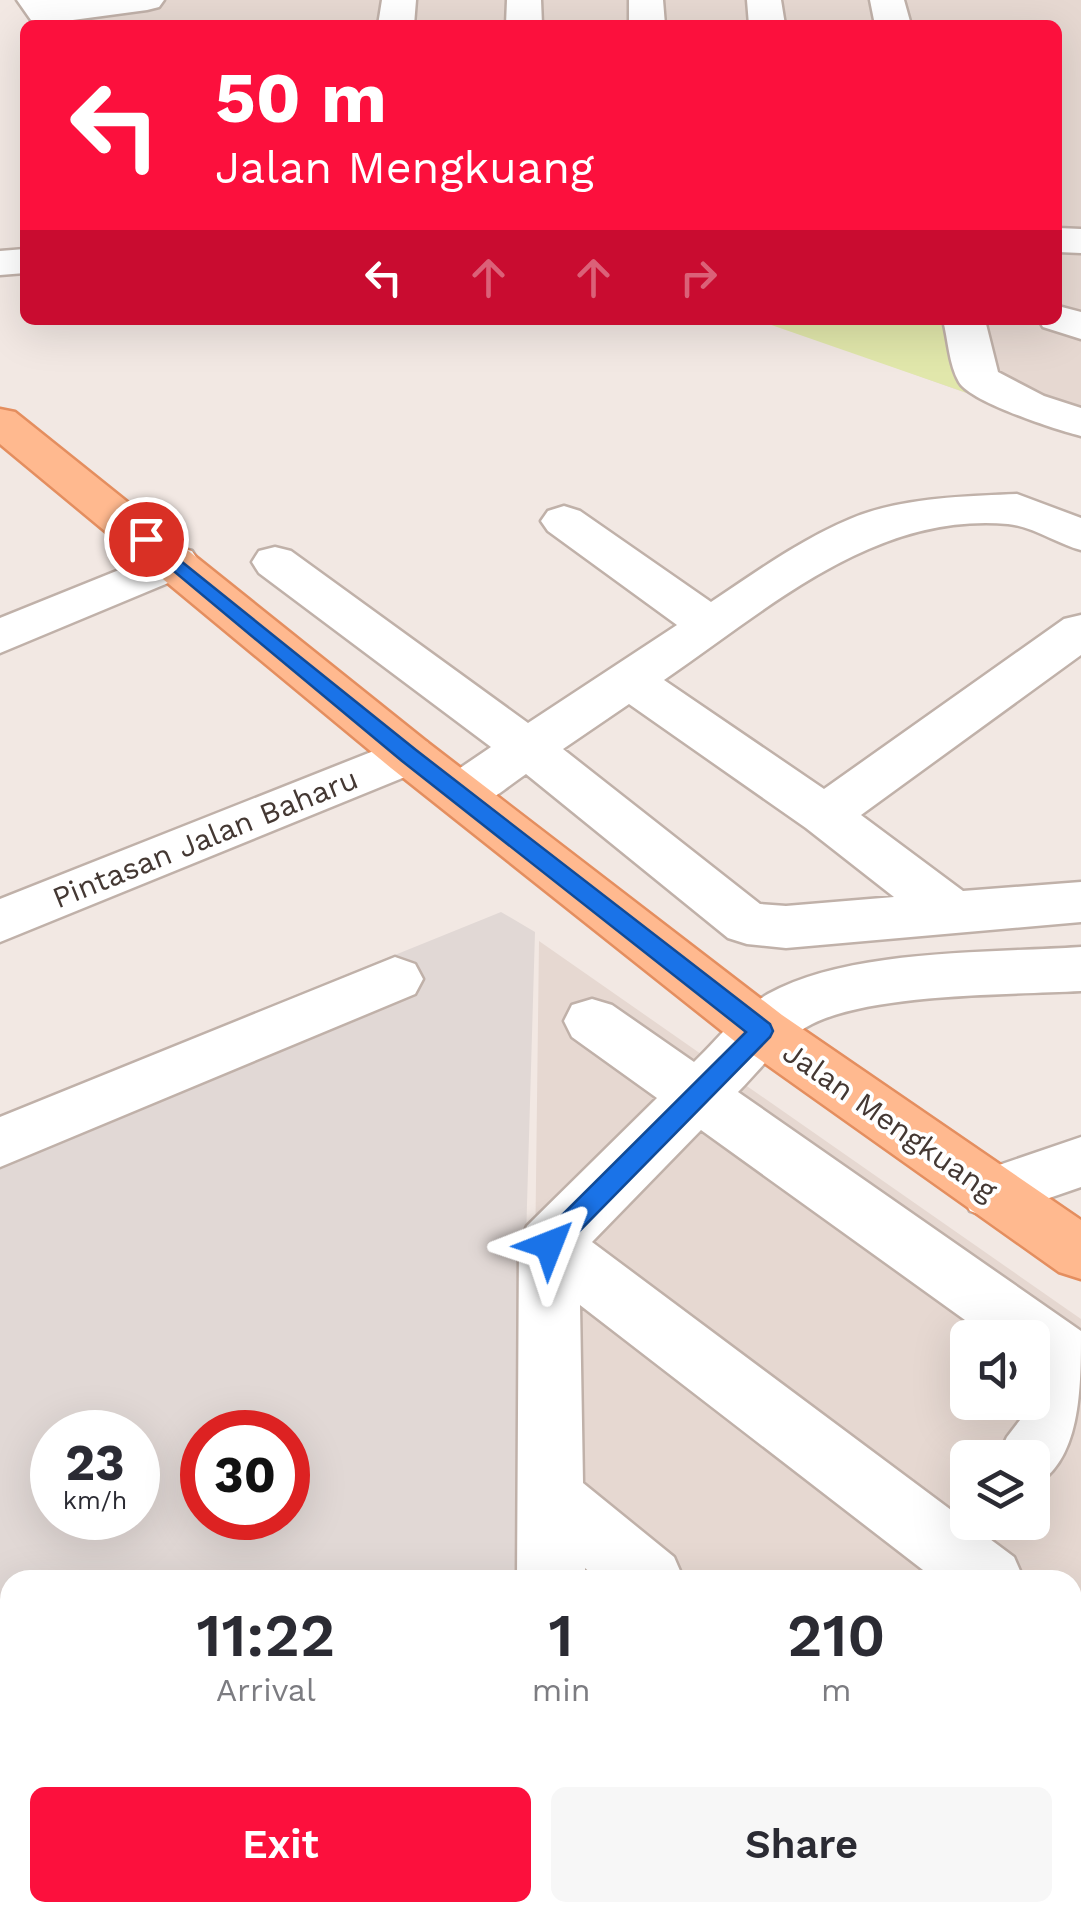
<!DOCTYPE html>
<style>
:root{--surface:#fff;--page:#f7f7f7;--text:#2b2b33;--muted:#7c7c81;--accent:#fc103d}
body{margin:0;font-family:"Work Sans",sans-serif;background:var(--page);color:var(--text);height:100vh;display:flex;flex-direction:column;font-size:38px;white-space:nowrap}
*{box-sizing:border-box;margin:0}
p{font-size:32px;color:var(--muted)}
.icon{flex:none;width:55px;height:55px;fill:none;stroke:currentColor;stroke-width:2;stroke-linecap:round;stroke-linejoin:round}
.map{position:relative;flex:1;overflow:hidden}
.side{position:absolute;left:0px;top:1570px;width:1082px;height:352px;display:flex;flex-direction:column;background:var(--surface);border-radius:30px 30px 0 0;box-shadow:0 10px 40px #0002}
.side>*{flex:none}
.banner{position:absolute;left:20px;top:20px;width:1042px;height:305px;border-radius:15px;box-shadow:0 10px 40px #0002;background:#fc103d;color:#fff;overflow:hidden}
.controls{position:absolute;left:950px;top:1320px;display:grid;gap:20px}
.controls a{display:grid;place-items:center;width:100px;height:100px;border-radius:15px;background:var(--surface);box-shadow:0 10px 40px #0002;font-size:50px}
.speed{position:absolute;left:30px;top:1410px;display:flex;gap:20px;font-size:50px;font-weight:700;text-align:center}
.speed>*{display:grid;place-content:center;width:130px;height:130px;border-radius:50%;background:var(--surface);box-shadow:0 10px 40px #0002;line-height:1}
.speed small{font-size:25px;font-weight:400}
.speed .limit{border:15px solid #d22;background:#fff;color:#111}
.pin{position:absolute;display:grid;place-items:center;width:85px;height:85px;color:#fff;margin:-42px;border:5px solid #fff;border-radius:50%;box-shadow:0 2px 10px #0007}
.me{position:absolute;width:110px;margin:-55px;rotate:45deg;stroke-linejoin:round;filter:drop-shadow(0 0 8px #0008)}
.turn{display:flex;align-items:center;gap:35px;height:210px;padding:0 30px;font-size:45px}
.turn .icon{width:130px;height:130px;stroke-width:2.5}
.turn b{display:block;font-size:70px;line-height:85px}
.lanes{display:flex;align-items:center;height:95px;padding:0 30px;background:#0003;justify-content:center;gap:50px;direction:ltr}
.lanes .off{opacity:.35}
.eta{display:flex;justify-content:space-evenly;align-items:center;height:170px;text-align:center}
.eta b{font-size:60px;font-weight:600;line-height:70px}
.button{display:flex;gap:20px;margin-top:auto;padding:20px 30px}
.button a{flex:1;height:115px;border-radius:15px;background:var(--accent);color:#fff;font-size:40px;font-weight:600;line-height:115px;text-align:center}
.button a+a{background:var(--page);color:var(--text)}
.map>svg:first-child{display:block}
.residential{fill:#e6d8d1;fill-rule:evenodd}
.industrial{fill:#e1d8d5;fill-rule:evenodd}
.green{fill:#e1e7ab}
.lines{fill:none;stroke-linecap:round;stroke-linejoin:round}
.minor-casing{stroke:#c0b1a9;stroke-width:5}
.major-casing{stroke:#e48e5f;stroke-width:5}
.minor{fill:#fff;fill-rule:evenodd}
.major{fill:#ffb98f;fill-rule:evenodd}
.route{fill:#1a73e8;stroke:#114b97;stroke-width:2.5}
.labels{text-anchor:middle;dominant-baseline:central;stroke-width:8;stroke-linejoin:round;paint-order:stroke}
.street-label{font-size:30px;fill:#443833;stroke:#fff}
</style>
<div class="map">
<svg width="1081" height="1921" viewBox="0 0 1081 1921">
<rect width="100%" height="100%" fill="#f2e8e3"/>
<path class="residential" d="M28,0H1081V434L762,320H1058V25H46Z
M539,941L1081,1319V1921H527L528,1912H1072V1580H531ZM968,1338H1032V1402H968ZM968,1458H1032V1522H968Z"/>
<path class="industrial" d="M501,912L535,932L516,1580H10V1912H506V1921H0V1115ZM52,1432H138V1518H52ZM202,1432H288V1518H202Z"/>
<path class="green" d="M757,320H947L967,393Z"/>
<g class="lines">
<g class="minor-casing">
<path id="minor" d="M17,0H164L159,7L147,10L43,24L31,20Z
M382,0H416L414,25H378Z
M507,0H541L542,25H506Z
M629,0H663L665,25H629Z
M747,0H781L785,25H749Z
M870,0H904L911,25H875Z
M1058,228L1081,229V253L1058,252Z
M25,249V273L0,275V251Z
M1058,306L1081,312V339L1043,327L1039,320H1058Z
M943,320H985L998,372L1044,396L1081,408V436C1057,430 970,402 959,382C949,365 948,339 943,320Z
M1017,494L1081,518V550C1058,544 1032,526 1008,524C874,512 768,609 664,680L824,789L1064,619L1081,615V655L861,815L963,891L1081,882V922L786,948L747,944L728,938L526,774C498,793 475,818 441,807L433,794L441,781L491,747L259,573L252,562L259,551L275,547L291,551L528,723L677,625L548,531L541,521L548,511L564,506L580,511L711,602C756,572 800,540 850,519C898,498 965,496 1017,494ZM629,704L806,828L894,897L786,906L760,904L563,749Z
M176,547L192,551L199,562L192,573L0,653V618Z
M409,737L427,742L434,755L427,768L0,942V899Z
M1081,947V991C1009,995 874,993 812,1024C783,1038 760,1070 738,1092L1081,1331C1081,1389 1081,1462 1032,1487V1458H997L1007,1437L1050,1381L1032,1368V1338H990L701,1130L592,1242L1014,1557L1024,1580H936L580,1305L583,1483L674,1557L684,1580H599L585,1568V1580H517L519,1245L527,1226L657,1098L572,1037L564,1021L572,1005L592,999L612,1005L694,1062C717,1040 740,1010 768,994C849,949 990,953 1081,947Z
M395,957L415,964L423,979L415,994L0,1167V1117Z
M1081,1137V1187L991,1218L970,1211L961,1193L970,1175Z
M1072,1609L1081,1613V1683L1072,1680Z
M1072,1882L1081,1885V1921H1021L1018,1912H1072Z
M517,1912H591L592,1921H516Z
M631,1912H711L715,1921H634Z"/>
</g>
<g class="major-casing">
<path id="major" d="M0,409L15,412L427,742L782,1015L1081,1220V1279L1059,1272L742,1047L391,768L0,444Z"/>
</g>
<use href="#minor" class="minor"/>
<use href="#major" class="major"/>
</g>
<path class="route" d="M146,533L416,750L770,1024L773,1031L770,1037L558,1253L549,1256L540,1253L537,1245L540,1237L746,1032L402,761L140,543L137,539Z"/>
<g class="labels">
<g class="street-label">
<text transform="translate(205 838) rotate(-22)">Pintasan Jalan Baharu</text>
<text transform="translate(890 1121) rotate(35)">Jalan Mengkuang</text>
</g>
</g>
</svg>
<div class="controls">
<a><svg class="icon" aria-label="sound" viewBox="0 0 24 24"><path d="M4 9h4l5-4v14l-5-4H4zM17 9q2 3 0 6"/></svg></a>
<a><svg class="icon" aria-label="layers" viewBox="0 0 24 24"><path d="M12 4l9 5-9 5-9-5zM3 14l9 5 9-5"/></svg></a>
</div>
<div class="speed"><div>23<small>km/h</small></div><div class="limit">30</div></div>
<div class="pin" style="left:146px;top:539px;background:#d93025"><svg class="icon" aria-label="arrive" viewBox="0 0 24 24"><path d="M6 21V4h12l-3 4 3 4H6"/></svg></div>
<svg class="me" style="left:549px;top:1245px" viewBox="-20 -20 40 40"><path d="M0-17L14 15 0 8-14 15z" fill="#1a73e8" stroke="#fff" stroke-width="4"/></svg>
<div class="banner">
<div class="turn"><svg class="icon" aria-label="left" viewBox="0 0 24 24"><path d="M17 20v-9H6M10 6l-5 5 5 5"/></svg><div><b>50 m</b>Jalan Mengkuang</div></div>
<div class="lanes"><svg class="icon" aria-label="left" viewBox="0 0 24 24"><path d="M17 20v-9H6M10 6l-5 5 5 5"/></svg><svg class="icon off" aria-label="ahead" viewBox="0 0 24 24"><path d="M12 20V5M6 11l6-6 6 6"/></svg><svg class="icon off" aria-label="ahead" viewBox="0 0 24 24"><path d="M12 20V5M6 11l6-6 6 6"/></svg><svg class="icon off" aria-label="right" viewBox="0 0 24 24"><path d="M7 20v-9h11M14 6l5 5-5 5"/></svg></div>
</div>
<section class="side">
<div class="eta">
<div><b>11:22</b><p>Arrival</p></div>
<div><b>1</b><p>min</p></div>
<div><b>210</b><p>m</p></div>
</div>
<div class="button"><a>Exit</a><a>Share</a></div>
</section>
</div>
